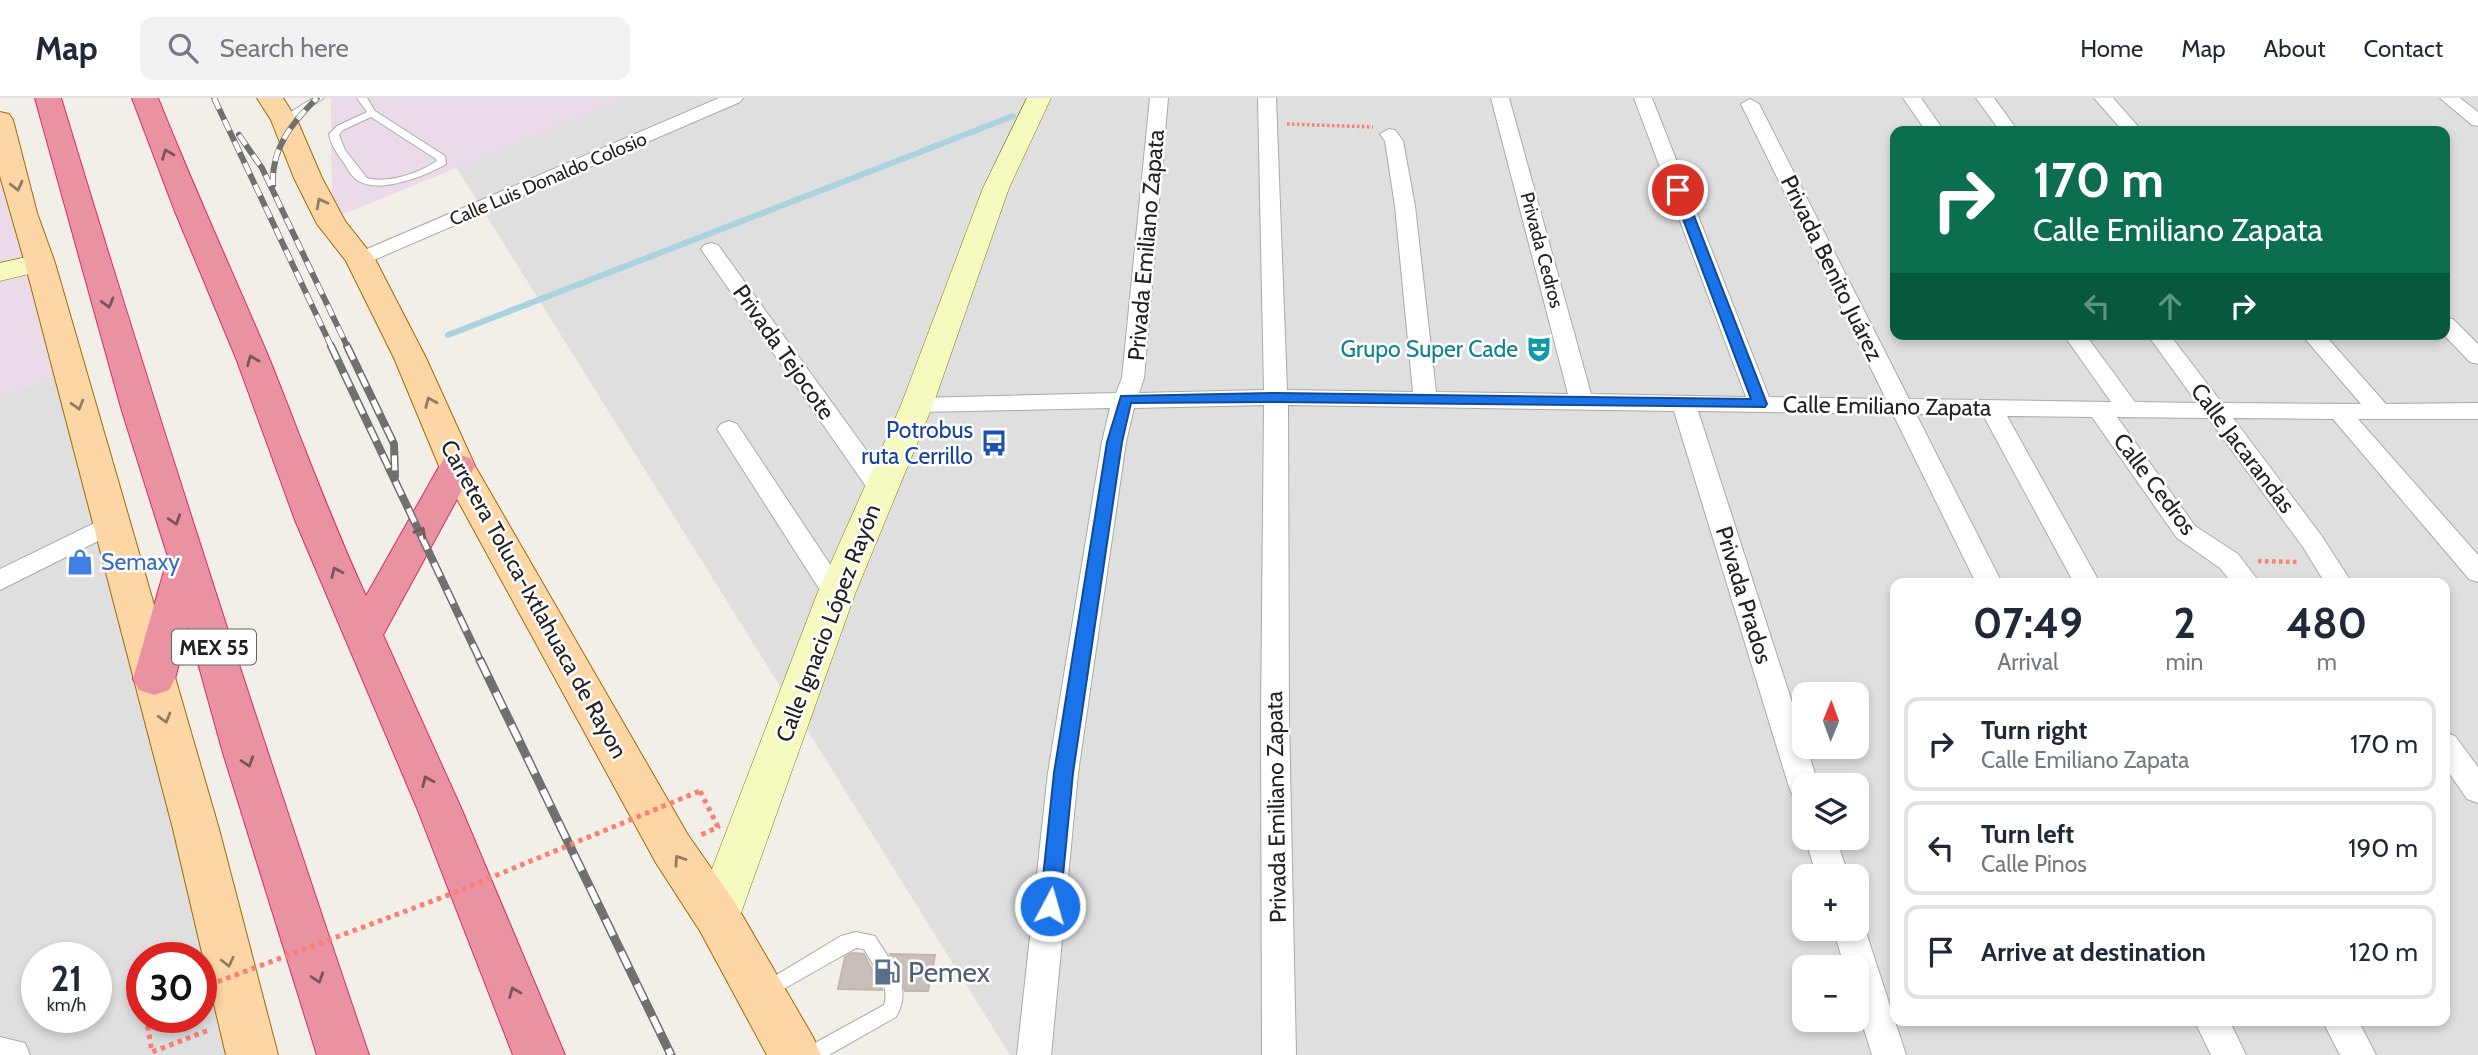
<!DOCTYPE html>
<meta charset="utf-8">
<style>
:root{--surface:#fff;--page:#f2f2f3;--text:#1f2937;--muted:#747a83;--line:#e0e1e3}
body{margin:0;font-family:Cabin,sans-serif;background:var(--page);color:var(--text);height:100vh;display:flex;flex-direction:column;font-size:26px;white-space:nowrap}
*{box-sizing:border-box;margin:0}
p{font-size:23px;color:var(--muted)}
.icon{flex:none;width:38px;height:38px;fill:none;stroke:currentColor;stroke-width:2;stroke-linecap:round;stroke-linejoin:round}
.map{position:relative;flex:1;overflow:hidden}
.drawer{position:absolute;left:1890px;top:480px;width:560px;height:448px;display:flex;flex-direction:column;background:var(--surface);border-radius:14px;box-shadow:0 4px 10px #0003}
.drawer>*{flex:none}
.guide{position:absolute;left:1890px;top:28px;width:560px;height:214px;border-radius:14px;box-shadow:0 4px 10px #0003;background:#0b6e4f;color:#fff;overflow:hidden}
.needle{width:46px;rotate:1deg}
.buttons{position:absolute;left:1792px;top:584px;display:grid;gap:14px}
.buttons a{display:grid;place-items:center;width:77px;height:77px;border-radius:14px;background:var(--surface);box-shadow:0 4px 10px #0003;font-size:35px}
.speed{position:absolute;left:21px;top:844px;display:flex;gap:14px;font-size:35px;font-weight:700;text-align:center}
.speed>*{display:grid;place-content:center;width:91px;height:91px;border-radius:50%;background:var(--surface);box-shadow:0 4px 10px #0003;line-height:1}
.speed small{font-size:18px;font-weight:400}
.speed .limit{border:10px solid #d22;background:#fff;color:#111}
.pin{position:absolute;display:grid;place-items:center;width:60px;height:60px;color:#fff;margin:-30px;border:4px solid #fff;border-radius:50%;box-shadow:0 2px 7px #0007}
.me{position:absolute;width:77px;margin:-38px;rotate:6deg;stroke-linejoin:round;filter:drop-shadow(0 0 5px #0008)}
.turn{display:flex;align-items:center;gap:24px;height:147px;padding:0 28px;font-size:32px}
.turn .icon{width:91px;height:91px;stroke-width:2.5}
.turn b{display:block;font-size:49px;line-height:60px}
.lanes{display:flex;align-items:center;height:66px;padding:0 28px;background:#0003;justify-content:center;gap:35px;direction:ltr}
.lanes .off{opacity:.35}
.eta{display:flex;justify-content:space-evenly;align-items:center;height:119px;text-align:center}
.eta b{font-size:42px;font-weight:800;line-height:49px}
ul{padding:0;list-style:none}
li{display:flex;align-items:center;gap:21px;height:94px;margin:0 14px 10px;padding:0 14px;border:4px solid var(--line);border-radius:14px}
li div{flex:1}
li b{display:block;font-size:26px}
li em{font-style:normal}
header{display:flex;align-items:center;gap:42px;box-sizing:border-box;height:98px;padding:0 35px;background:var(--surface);border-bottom:2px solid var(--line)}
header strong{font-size:33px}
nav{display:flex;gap:38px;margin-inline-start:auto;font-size:24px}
.search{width:490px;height:63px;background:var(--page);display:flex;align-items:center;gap:18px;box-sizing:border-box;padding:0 24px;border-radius:14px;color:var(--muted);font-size:26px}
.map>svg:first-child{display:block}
.residential{fill:#e0dfdf;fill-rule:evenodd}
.industrial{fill:#ebdbe8}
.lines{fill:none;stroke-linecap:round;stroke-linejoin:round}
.stream{stroke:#aad3df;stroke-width:6}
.building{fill:#c7bfb8;stroke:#c4b6ab;stroke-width:2}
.lane-casing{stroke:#a9a9a9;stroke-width:2}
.street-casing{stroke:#a9a9a9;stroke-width:2}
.secondary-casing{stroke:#707d05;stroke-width:1}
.primary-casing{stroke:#a06b00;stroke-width:2}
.highway-casing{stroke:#dc2a67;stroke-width:2}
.path-far2{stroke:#fa8072;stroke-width:3.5;stroke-dasharray:2.5 2.5;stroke-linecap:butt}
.path-far1{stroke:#fa8072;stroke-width:4.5;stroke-dasharray:3.5 3.5;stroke-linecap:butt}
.path{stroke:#fa8072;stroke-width:5;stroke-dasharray:4.5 4.5;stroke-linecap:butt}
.lane{fill:#fff;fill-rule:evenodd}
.street{fill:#fff;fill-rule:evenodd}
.secondary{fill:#f7fabf;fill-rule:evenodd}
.primary{fill:#fcd6a4;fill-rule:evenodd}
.highway{fill:#e892a2;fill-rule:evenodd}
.rail-far2-casing{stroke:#707070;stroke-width:6}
.rail-far1-casing{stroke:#707070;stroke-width:8}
.rail-casing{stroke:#707070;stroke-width:9}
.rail-far2{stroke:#fff;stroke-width:4.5;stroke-dasharray:12;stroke-linecap:butt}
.rail-far1{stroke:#fff;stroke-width:5;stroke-dasharray:15;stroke-linecap:butt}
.rail{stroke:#fff;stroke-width:6;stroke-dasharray:18;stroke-linecap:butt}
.path-bridge{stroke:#fa8072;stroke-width:5;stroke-dasharray:4.5 4.5;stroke-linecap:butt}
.oneway{stroke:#7b545c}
.oneway2{stroke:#8f7c63}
.route{fill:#1a73e8;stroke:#114b97;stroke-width:2}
.labels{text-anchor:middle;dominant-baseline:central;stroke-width:5;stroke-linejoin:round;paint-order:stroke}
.far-street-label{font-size:19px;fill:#222;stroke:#fff}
.shield{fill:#fff;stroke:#646464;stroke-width:2}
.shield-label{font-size:21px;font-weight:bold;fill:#222}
.street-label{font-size:23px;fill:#222;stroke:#fff}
.culture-label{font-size:23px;fill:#0d838f;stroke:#fff;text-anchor:end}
.transit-label{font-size:23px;fill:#164399;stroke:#fff;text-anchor:end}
.shop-label{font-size:23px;fill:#366cbe;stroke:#fff;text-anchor:start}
.near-service-label{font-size:28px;fill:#4e5e75;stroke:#fff;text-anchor:start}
</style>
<header>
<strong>Map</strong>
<div class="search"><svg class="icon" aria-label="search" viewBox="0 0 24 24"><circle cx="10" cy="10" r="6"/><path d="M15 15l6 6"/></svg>Search here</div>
<nav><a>Home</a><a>Map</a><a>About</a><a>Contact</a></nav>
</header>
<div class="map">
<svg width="2478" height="957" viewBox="0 0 2478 957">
<rect width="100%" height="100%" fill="#f2efe9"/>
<path class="residential" d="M413,0H2478V957H1010ZM1895,33H2445V236H1895ZM1895,485H2445V922H1895ZM1804,597H1857V649H1804ZM1804,688H1857V740H1804ZM1804,779H1857V831H1804ZM1804,870H1857V922H1804Z
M55,277L266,957H0V299ZM37,859H96V919H37ZM142,859H201V919H142Z"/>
<path class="industrial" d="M331,0H626L332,121Z
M0,60L55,277L0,299Z"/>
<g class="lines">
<path class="stream" d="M448,237L1013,18"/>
</g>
<path class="building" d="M852,855L864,856L882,892L838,891L845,859Z
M890,856L935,857L928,893H905L901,876Z"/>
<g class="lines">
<g class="lane-casing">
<path id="lane" d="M313,0H324L287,24H281V20Z
M357,0H367L375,13L445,58L446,66C426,78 378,97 357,82C351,78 348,71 344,65C337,55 331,48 329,36L337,28L367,14ZM371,19L436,61L437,63C418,75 389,86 367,80L345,52L339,37L343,32Z
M856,834L875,838C891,865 914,888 896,919L829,957H802L804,951L884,907C891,887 873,868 864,851L856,850L766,901L760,899L757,893L760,887L841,838Z"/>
</g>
<g class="street-casing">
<path id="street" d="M719,0H743L740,4L367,165H353L350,161L353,157Z
M1150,0H1168L1144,280L1139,295L1264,292L1258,0H1276L1287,292L1413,294L1395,108L1385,43L1380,36L1389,31L1395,32L1403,43L1415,108L1436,294L1568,296L1491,0H1509L1591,296L1746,299L1634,0H1652L1769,299L1886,301L1741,6L1750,1L1759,6L1909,301L2111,304L2063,236H2085L2135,304L2197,305L2147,236H2169L2222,305L2361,306L2301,236H2324L2386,306L2478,305V321H2358L2478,457V484L2469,481L2333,321L2233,320L2321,437L2352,485H2325L2303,449L2208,320L2117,319L2195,428L2238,456L2260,485H2232L2220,470L2177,440L2092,319L2007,318L2100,485H2074L1983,317L1916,316L2002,485H1976L1893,316L1698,313L1819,688H1804V702L1793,698L1789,689L1674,313L1288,307L1289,620L1296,957H1262L1261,620L1264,307L1134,310L1126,344L1078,675L1051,957H1017L1048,675L1102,344L1110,310L917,314L909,312L905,307L909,302L917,300L1116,295L1122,280Z
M1903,0H1921L1944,33H1926Z
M1976,0H1994L2018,33H2000Z
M2094,0H2113L2142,33H2123Z
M2440,0H2460L2478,14V28L2472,27Z
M711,145L718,147L890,385L893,391L890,397L881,399L872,397L701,151L704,147Z
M2445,220L2453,221L2478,246V266L2470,264L2443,236Z
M729,323L737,326L845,489L849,496L845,503L836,506L827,503L717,331L721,326Z
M111,417L120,420L124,426L120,432L0,492V471Z
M2445,634L2455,638L2478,669V705L2467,701L2445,669Z
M1805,740H1836L1849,779H1817Z
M1857,819L1861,820L1865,831L1906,957H1872L1857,909V870H1845L1833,831H1857Z
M2194,922H2229L2246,957H2211Z
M2322,922H2358L2376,957H2340Z
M0,939L25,945L30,957H0Z"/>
</g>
<g class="secondary-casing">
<path id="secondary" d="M1027,0H1051L1009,90L933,307L855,496L740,818L733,832L717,838L701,832L694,818L817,496L901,307L983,90Z
M40,156L50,159L54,165L50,171L0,183V165Z"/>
</g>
<g class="primary-casing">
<path id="primary" d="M257,0H283L297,22L322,80L345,123L375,161L426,260L475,368L688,737L734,803L813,939L821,957H767L700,833L656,765L439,368L394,260L346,163L317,126L294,80L271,22Z
M0,14L9,16L13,22L37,115L55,165L219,731L278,957H226L173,731L25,165L0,78Z"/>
</g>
<g class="highway-casing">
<path id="highway" d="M35,0H61C158,321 261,639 369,957H317L223,655L188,529L175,581L169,592L154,597L139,592L133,581L168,459L122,313Z
M132,0H158C193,88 232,173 269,260C301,340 330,420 366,498L444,360L457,356L470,360L475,368L383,537L461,710L565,957H513L417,710L295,422L236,260L174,111Z"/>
</g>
<path class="path-far2" d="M1287,26L1373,29"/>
<path class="path-far1" d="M2258,463L2298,464"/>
<path class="path" d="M700,693L718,729L701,737
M146,919L152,954L209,932"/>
<use href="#lane" class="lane"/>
<use href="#street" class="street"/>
<use href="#secondary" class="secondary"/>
<use href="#primary" class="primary"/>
<use href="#highway" class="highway"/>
<g class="rail-far2-casing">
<path id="rail-far2" d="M214,0L332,250
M239,37L262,70L348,250
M273,87C271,50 292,25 317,0"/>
</g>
<g class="rail-far1-casing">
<path id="rail-far1" d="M331,248L481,564
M347,248L394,346L395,378"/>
</g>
<g class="rail-casing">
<path id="rail" d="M480,562L671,957"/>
</g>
<use href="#rail-far2" class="rail-far2"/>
<use href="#rail-far1" class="rail-far1"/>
<use href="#rail" class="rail"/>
<path class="path-bridge" d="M201,890L451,796L700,693"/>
</g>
<defs><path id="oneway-chevron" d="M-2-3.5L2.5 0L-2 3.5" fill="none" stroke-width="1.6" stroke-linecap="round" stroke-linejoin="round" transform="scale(1.75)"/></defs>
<g class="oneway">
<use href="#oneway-chevron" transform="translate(167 56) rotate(-111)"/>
<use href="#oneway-chevron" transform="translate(108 205) rotate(74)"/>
<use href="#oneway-chevron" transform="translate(252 262) rotate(-112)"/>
<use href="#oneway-chevron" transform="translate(175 422) rotate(72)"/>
<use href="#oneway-chevron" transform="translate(421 434) rotate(-61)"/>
<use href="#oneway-chevron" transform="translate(336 474) rotate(-114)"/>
<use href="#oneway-chevron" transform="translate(248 664) rotate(72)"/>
<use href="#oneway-chevron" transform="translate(427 683) rotate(-113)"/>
<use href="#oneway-chevron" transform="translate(318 880) rotate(72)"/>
<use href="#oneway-chevron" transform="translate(514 894) rotate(-112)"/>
</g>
<g class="oneway2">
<use href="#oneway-chevron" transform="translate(17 88) rotate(76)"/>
<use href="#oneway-chevron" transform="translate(321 105) rotate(-118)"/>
<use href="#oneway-chevron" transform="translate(430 304) rotate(-114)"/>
<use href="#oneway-chevron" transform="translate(78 307) rotate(74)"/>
<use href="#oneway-chevron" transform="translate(165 620) rotate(74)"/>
<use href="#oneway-chevron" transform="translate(679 762) rotate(-124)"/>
<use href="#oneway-chevron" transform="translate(228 864) rotate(77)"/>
</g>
<path class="route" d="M1678,88L1684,92L1767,306L1765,309L1276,304L1131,305L1122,344L1073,675L1060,808L1057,815L1050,817L1043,815L1040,808L1054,675L1107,344L1121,298L1276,295L1751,301L1672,92Z"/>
<defs>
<g id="theatre-bare" transform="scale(2.1)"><path d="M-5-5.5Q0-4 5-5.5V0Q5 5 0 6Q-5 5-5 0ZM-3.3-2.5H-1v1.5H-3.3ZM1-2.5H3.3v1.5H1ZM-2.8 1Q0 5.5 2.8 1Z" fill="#0f9aa8" stroke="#fff" stroke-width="2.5" paint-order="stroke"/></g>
<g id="bus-bare" transform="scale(2.1)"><path d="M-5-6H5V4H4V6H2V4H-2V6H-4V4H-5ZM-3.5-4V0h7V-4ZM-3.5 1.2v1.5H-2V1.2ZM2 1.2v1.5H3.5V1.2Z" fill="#1a4fb4" stroke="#fff" stroke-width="2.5" paint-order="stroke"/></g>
<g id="shop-bare" transform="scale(2.1)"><path d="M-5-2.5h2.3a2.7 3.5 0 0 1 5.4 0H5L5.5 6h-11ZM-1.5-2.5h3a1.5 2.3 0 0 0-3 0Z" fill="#3f7fe0" stroke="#fff" stroke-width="2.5" paint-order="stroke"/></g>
<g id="fuel-bare" transform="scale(2.1)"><path d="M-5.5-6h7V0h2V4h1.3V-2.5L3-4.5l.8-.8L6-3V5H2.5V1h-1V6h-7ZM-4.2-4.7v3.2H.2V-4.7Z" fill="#5c6f8a" stroke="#fff" stroke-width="2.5" paint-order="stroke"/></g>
</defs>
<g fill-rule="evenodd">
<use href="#theatre-bare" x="1539" y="251"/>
<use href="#bus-bare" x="994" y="345"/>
<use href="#shop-bare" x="80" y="464"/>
<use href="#fuel-bare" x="887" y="874"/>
</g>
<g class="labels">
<g class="far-street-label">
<text transform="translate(548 81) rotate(-23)">Calle Luis Donaldo Colosio</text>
<text transform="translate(1542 152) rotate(75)">Privada Cedros</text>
</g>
<rect class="shield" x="172" y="531.5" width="84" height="35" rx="5"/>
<g class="shield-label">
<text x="214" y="549">MEX 55</text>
</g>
<g class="street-label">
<text transform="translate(1146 147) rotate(-85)">Privada Emiliano Zapata</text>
<text transform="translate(1832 170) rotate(64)">Privada Benito Juárez</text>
<text transform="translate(784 254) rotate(55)">Privada Tejocote</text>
<text transform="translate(1887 308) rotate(1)">Calle Emiliano Zapata</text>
<text transform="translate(2243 350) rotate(53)">Calle Jacarandas</text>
<text transform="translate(2155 386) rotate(53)">Calle Cedros</text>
<text transform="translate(1744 497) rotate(73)">Privada Prados</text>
<text transform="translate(534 501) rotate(61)">Carretera Toluca-Ixtlahuaca de Rayon</text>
<text transform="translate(828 525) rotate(-69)">Calle Ignacio López Rayón</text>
<text transform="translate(1276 709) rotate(-91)">Privada Emiliano Zapata</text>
</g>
<g class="culture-label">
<text x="1518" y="251">Grupo Super Cade</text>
</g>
<g class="transit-label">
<text x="973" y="332">Potrobus<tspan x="973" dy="26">ruta Cerrillo</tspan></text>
</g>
<g class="shop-label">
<text x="101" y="464">Semaxy</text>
</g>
<g class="near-service-label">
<text x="908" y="874">Pemex</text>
</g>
</g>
</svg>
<div class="buttons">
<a><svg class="needle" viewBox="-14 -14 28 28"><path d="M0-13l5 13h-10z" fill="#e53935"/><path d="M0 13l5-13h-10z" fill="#747a83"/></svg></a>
<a><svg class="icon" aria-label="layers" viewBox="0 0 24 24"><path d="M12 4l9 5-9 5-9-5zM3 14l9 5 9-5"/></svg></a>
<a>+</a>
<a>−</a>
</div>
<div class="speed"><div>21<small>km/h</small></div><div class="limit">30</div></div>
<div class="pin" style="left:1678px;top:92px;background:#d93025"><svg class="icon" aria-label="arrive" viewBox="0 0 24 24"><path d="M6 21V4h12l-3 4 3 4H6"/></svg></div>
<svg class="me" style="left:1050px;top:808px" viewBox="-20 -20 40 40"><circle r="17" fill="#1a73e8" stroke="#fff" stroke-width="3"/><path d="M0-11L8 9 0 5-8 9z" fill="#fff"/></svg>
<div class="guide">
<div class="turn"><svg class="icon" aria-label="right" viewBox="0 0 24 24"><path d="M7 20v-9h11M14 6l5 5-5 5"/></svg><div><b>170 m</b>Calle Emiliano Zapata</div></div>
<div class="lanes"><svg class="icon off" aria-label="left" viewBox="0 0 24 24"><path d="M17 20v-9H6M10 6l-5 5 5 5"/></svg><svg class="icon off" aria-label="ahead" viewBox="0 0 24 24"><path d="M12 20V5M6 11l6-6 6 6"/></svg><svg class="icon" aria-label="right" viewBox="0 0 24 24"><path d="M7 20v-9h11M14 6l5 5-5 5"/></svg></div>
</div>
<section class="drawer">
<div class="eta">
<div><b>07:49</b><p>Arrival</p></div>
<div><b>2</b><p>min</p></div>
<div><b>480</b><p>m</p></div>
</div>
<ul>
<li><svg class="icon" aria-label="right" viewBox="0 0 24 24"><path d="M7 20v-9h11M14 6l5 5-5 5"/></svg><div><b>Turn right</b><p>Calle Emiliano Zapata</p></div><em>170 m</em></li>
<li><svg class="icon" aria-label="left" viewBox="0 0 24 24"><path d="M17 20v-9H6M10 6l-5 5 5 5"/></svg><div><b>Turn left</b><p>Calle Pinos</p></div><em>190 m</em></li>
<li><svg class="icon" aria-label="arrive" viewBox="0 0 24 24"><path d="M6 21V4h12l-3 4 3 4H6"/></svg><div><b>Arrive at destination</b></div><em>120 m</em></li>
</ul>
</section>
</div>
